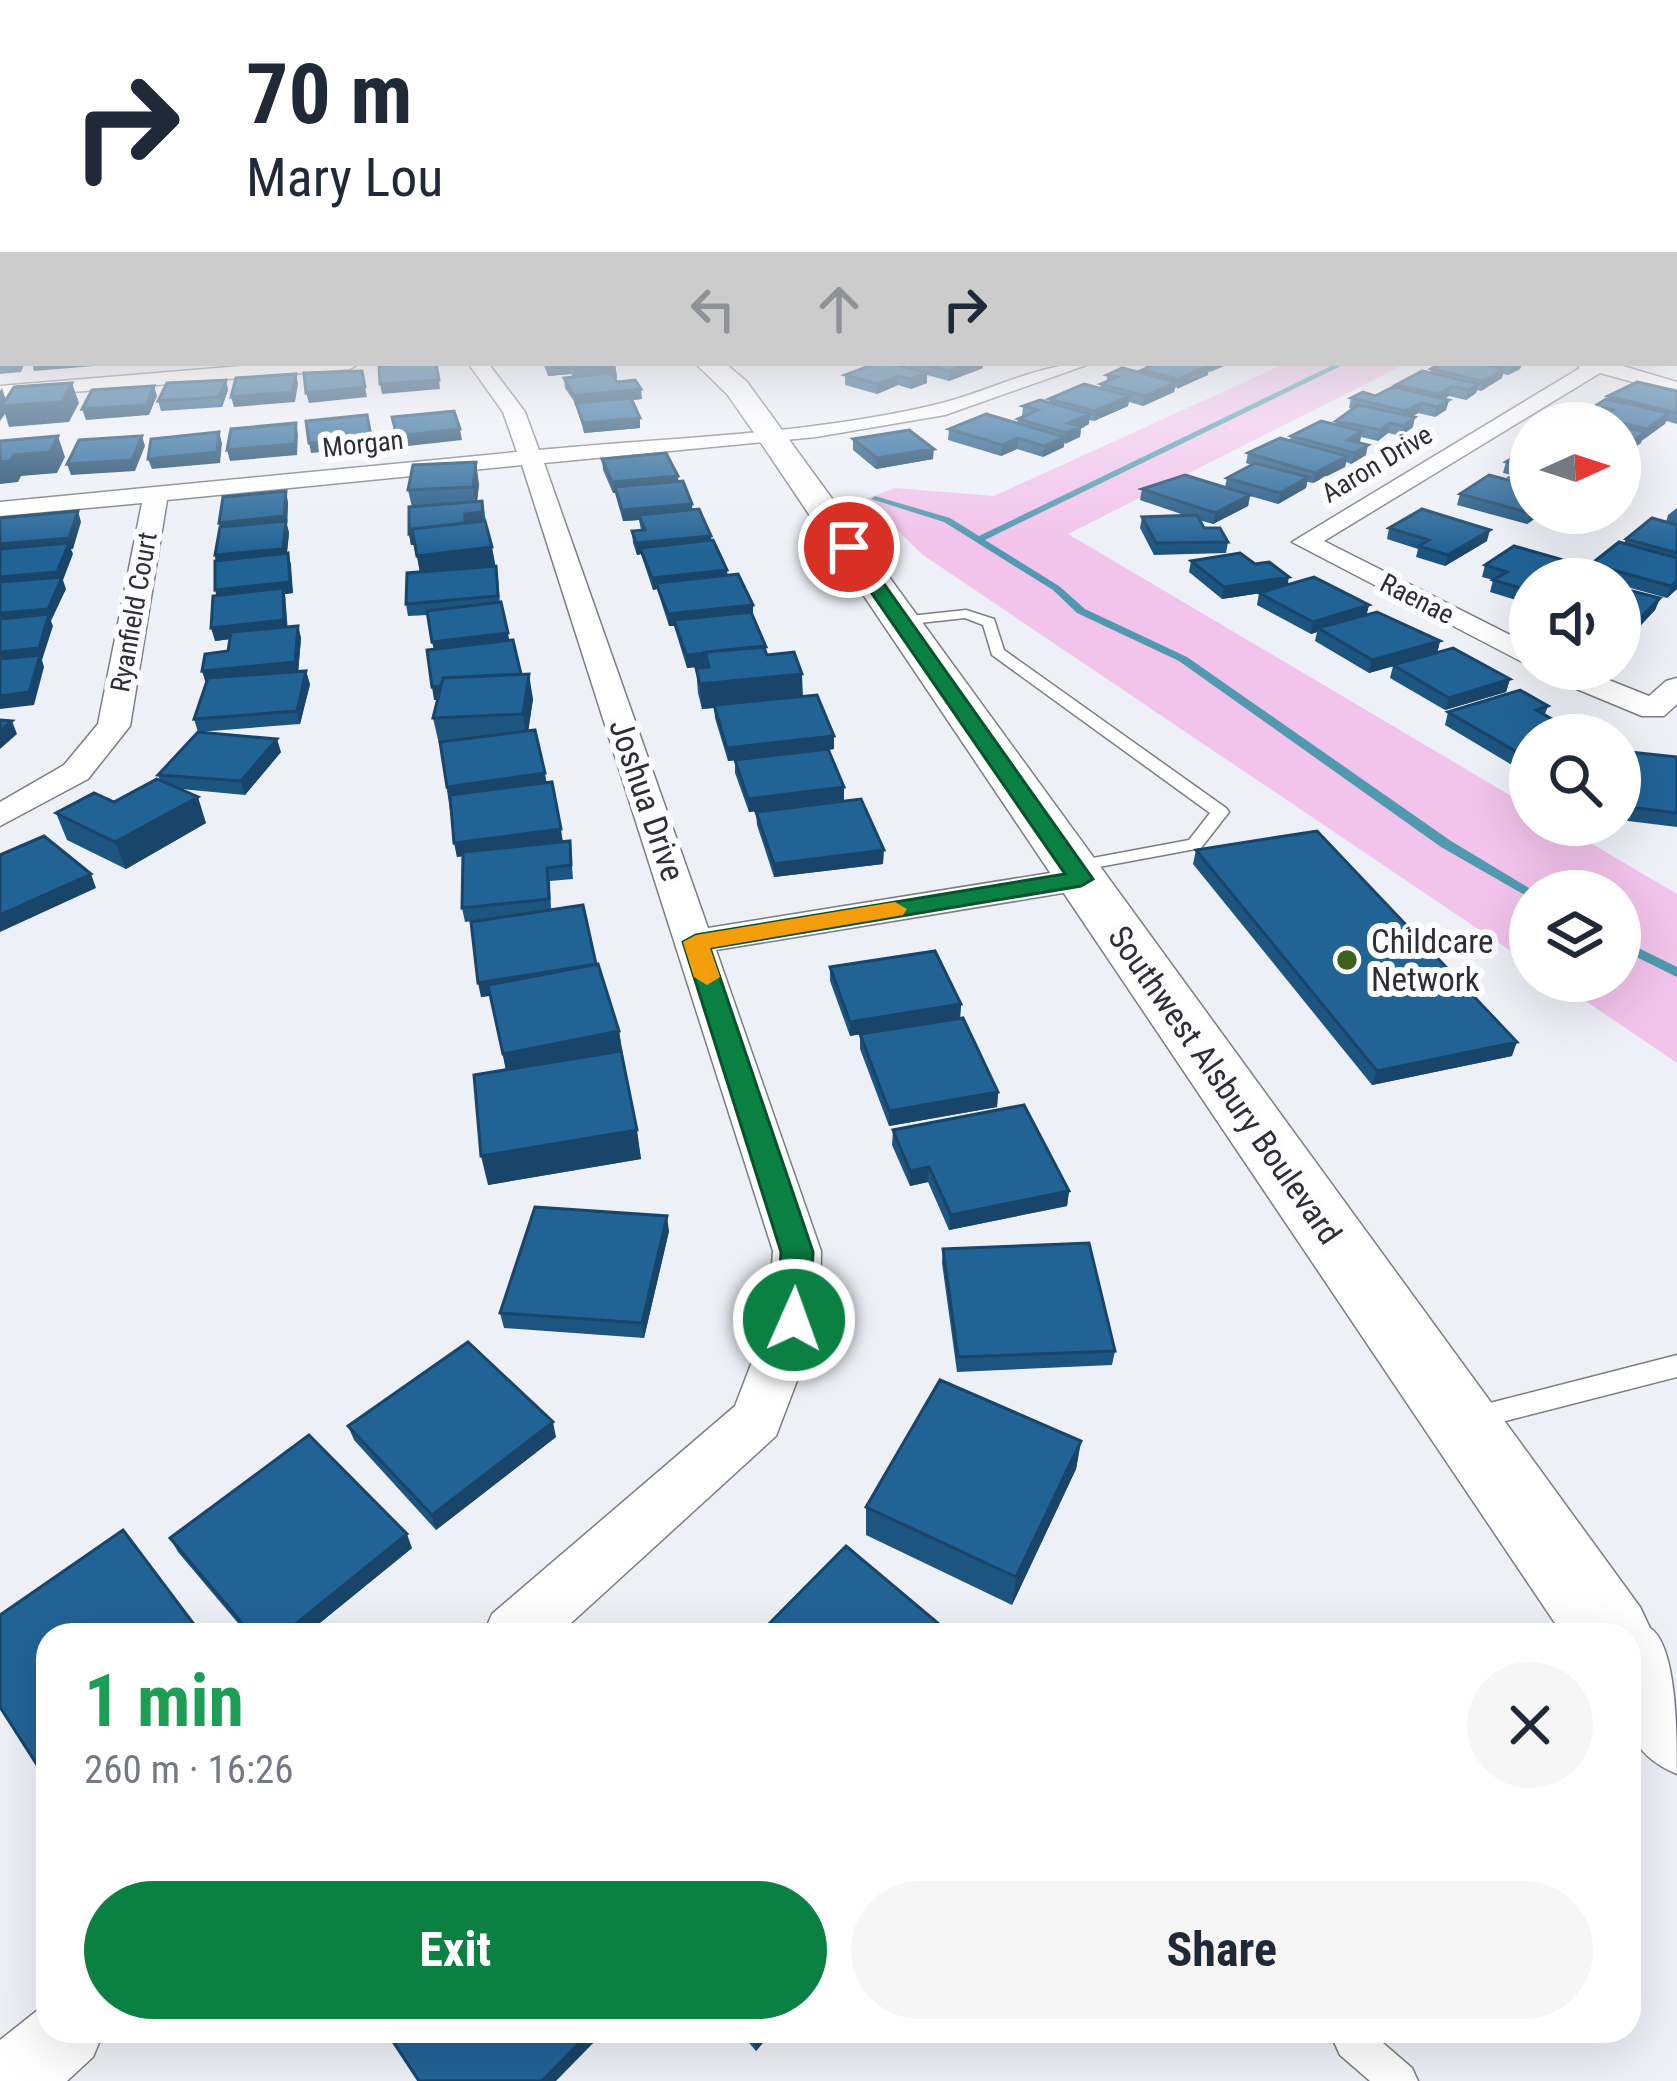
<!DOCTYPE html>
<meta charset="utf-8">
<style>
:root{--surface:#fff;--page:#f6f6f7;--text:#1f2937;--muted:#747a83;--accent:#0b8043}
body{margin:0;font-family:"Roboto Condensed",sans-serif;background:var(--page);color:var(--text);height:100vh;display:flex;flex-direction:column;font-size:45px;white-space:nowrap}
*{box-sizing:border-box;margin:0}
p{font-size:39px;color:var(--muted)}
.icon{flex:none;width:66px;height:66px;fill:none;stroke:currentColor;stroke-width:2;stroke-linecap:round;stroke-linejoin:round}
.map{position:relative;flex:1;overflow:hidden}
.side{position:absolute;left:36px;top:1623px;width:1605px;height:420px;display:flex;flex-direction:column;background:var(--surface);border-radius:36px;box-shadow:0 12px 48px #0002}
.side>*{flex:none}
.banner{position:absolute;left:0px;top:0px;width:1677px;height:366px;box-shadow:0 12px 48px #0002;background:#fff;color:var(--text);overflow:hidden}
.needle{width:78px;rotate:87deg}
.buttons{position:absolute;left:1509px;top:402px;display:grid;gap:24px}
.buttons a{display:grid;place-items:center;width:132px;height:132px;border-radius:50%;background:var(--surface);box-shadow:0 12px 48px #0002;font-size:60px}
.pin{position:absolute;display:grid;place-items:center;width:102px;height:102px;color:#fff;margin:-51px;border:6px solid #fff;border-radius:50%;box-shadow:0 3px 12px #0007}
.me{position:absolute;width:132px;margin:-66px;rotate:2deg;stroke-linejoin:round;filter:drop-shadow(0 0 9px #0008)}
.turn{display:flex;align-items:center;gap:42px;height:252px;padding:0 48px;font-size:54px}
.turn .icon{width:156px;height:156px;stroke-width:2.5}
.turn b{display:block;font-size:84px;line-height:102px}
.lanes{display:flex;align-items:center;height:114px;padding:0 48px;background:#0003;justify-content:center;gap:60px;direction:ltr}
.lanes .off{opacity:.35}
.round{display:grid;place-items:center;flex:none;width:126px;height:126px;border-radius:63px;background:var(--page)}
.headline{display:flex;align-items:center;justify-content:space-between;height:204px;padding:0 48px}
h1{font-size:72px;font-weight:700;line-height:90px;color:#1e9e55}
.button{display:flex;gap:24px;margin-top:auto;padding:24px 48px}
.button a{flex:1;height:138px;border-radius:72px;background:var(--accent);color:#fff;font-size:48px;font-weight:700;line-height:138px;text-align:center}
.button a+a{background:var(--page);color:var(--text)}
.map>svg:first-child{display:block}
.green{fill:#f2c3eb}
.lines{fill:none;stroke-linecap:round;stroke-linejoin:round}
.stream{fill:#5099af;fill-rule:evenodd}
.service-casing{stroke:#7b7d84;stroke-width:3}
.minor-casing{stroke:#7b7d84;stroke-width:3}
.secondary-casing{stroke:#7b7d84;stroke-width:3}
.service{fill:#fff;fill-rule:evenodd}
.minor{fill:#fff;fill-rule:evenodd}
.secondary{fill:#fff;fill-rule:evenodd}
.wall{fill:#1d5581}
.shaded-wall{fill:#184569}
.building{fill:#226396;stroke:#184569;stroke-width:3}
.route{fill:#0b8043;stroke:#07532c;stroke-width:3}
.slow{fill:#f59e0b}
.poi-dot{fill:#3c621c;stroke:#fdfdff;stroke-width:4.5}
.labels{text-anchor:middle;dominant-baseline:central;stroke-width:12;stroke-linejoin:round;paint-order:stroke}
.far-street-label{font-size:27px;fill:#2e2f32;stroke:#fdfdff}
.street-label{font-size:33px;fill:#2e2f32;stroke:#fdfdff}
.poi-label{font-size:33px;fill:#2e2f32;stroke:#fdfdff;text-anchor:start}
</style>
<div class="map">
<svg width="1677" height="2081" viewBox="0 0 1677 2081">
<rect width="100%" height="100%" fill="#eef0f8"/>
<path class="green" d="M1286,363H1407L1068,534L1530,807V825H1560L1677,894V1063L1556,981H1620V891H1530V964L923,555L865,499L895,488L994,496Z"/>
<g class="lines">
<path class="stream" d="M1337,363H1347L985,540L1059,586L1085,609L1187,657L1451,841L1534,891H1530V898L1441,847L1179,661L1077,613L1053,590L944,522L871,499L875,496L950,518L979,536Z
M1620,939L1677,967V977L1620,949Z"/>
<g class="service-casing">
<path id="service" d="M966,610L994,619L1004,650L1226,808L1229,812L1201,848L1072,872L1066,871L1063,867L1066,863L1189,840L1210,813L992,655L983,625L965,618L901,625L894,621L901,617Z
M1677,1355V1377L1474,1429L1464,1426L1460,1418L1464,1410L1474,1407Z
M1339,2031H1369L1412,2068L1418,2081H1370L1340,2055L1334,2042Z"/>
</g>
<g class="minor-casing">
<path id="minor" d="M0,267L3,268V278L0,277Z
M1677,313V325L1674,326V314Z
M277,363H360L350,369L0,398V386Z
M468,363H488L525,412L539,450C672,437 813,435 942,403C993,390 1039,363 1092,363L945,415L816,437L544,463L708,928L1081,868L1094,871L1099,879L1094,887L1081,890L716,950L821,1251L820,1320L776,1436L558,1635H483L492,1614L735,1406L768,1320L773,1251L522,465L167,500L130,726L88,779L0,826V802L64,765L98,724L142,503L0,516V502L517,452L503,412Z
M1575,363H1613L1677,382V394L1600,373L1324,541L1530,645V666L1292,542L1580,368Z
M1539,669H1581L1649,696L1666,681L1677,678V704L1664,716H1642L1543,675Z
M48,2002V2031H104L93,2057L67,2081H0V2040Z"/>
</g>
<g class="secondary-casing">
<path id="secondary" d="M695,363H725L747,382L1640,1607L1650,1628C1677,1645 1677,1735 1677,1774C1610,1746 1629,1698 1629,1635H1563L757,437L727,394Z"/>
</g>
<use href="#service" class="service"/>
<use href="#minor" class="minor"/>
<use href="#secondary" class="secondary"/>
</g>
<path class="wall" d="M543,363H615L617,378L614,379L617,382L642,399L632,400L640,418V428L584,433L577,406L565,388L564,378L573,377L571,374L548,376Z
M909,363H998L990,366L983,364V368L949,381L927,375V383L911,389L898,385L877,394L845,385V375L908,368Z
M1146,363H1231L1208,372V375L1175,388L1174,392L1143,406L1129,402L1128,406L1094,421L1089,420V424L1081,428L1080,437L1064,443V447L1043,457L1017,449L1001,456L948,440L949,429L1017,423L1018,419L1022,416L1023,406L1049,402V399L1100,389L1101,384L1107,382V375L1141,373L1142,370L1145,368Z
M1442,363H1522L1520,369L1508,375L1503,374L1502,378L1481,391L1477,390L1476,393L1466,400L1449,396L1444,399L1449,400L1446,410L1435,417L1418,413L1413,416V427L1401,436L1388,433L1378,441L1361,437L1359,442L1366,455L1351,464L1346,462L1345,467L1313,483L1307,482L1306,488L1278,504L1250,496L1248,506L1213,524L1199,520L1204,528L1228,542L1226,553L1154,555L1140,528L1142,517L1187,516L1140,500L1142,489L1225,487L1227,478L1251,465L1246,463L1248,453L1290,440L1291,436L1335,424L1336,421L1352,409L1349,408L1351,398L1375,396L1395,387L1396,385L1430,372L1431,369Z
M226,380L228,390L222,407L161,411L158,401Z
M1677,391V424L1666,421L1620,458V423H1567L1599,421L1600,418L1592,416L1595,406L1607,400L1608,396Z
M853,439L933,459L876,469L853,450Z
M1530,451V513H1543L1527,524L1457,505L1460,494L1509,481L1512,475L1503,473L1506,462L1527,456Z
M602,459L678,481L692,504V510L711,540L728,575L753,617L766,647L767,655L803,696L834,749L828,750L844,787V800L749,812L735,773V760L728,761L715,718L714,708L702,709L698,693L696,668L706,666L687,668L674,626H669L657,589L653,590L641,554L637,555L633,543L632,531L641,530L639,520L623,521L615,493H613L603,470Z
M479,484L477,502L482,501L498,578L500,603L509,640L521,674L533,699L528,730L547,783L563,842L570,841L573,879L550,881L551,910L596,964L619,1031L641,1159L488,1185L506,1070L490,996L481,997V920L465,922L462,908L463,856L457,857L440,744H439L433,718L438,700H434V649L428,615L408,616L406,604L420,572L415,545H411L409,534L412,507L408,490Z
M288,502L287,525L289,533L287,553L291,564L293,593L285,594L287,627L298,626L301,638L298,672L310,684L300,724L198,732L194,719L228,651L230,639L215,641L217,596L215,555Z
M1677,508V589L1667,598L1620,585V579H1599L1587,576L1591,564L1624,544L1626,539L1666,522L1668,515Z
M1389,528L1487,541L1445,566L1416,557L1418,549L1387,539Z
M1560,559L1556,571L1530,579V590L1516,600L1490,592L1493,580L1482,577L1485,565Z
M1191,561L1255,564L1287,585L1369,605L1366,615L1440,641L1437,653L1510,679L1506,692L1445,710L1390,678L1393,666L1369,673L1315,641L1317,632L1311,634L1257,605L1259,593H1261L1222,599L1189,572Z
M1620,588L1660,598L1655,610L1628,639L1620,636Z
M1548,706L1545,714L1530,735V760L1512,765L1445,725L1448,712Z
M1620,751L1677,757V827L1620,820Z
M281,752L245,795L181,789L206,823L126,869L67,840L56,813L114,802L160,780L158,775Z
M756,812L883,864L774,877L757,825Z
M1196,850L1512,1056L1372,1085L1193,864Z
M830,967L961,1004L960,1018L998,1092L997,1107L889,1126L860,1049V1034L850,1036L830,981Z
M893,1130L1069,1191L1067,1206L949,1230L928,1182L910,1186L892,1145Z
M669,1231L644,1338L504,1328L500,1313Z
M943,1249L1115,1351L1112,1365L957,1372L942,1263Z
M348,1426L556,1437L436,1530L354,1440Z
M1081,1441L1076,1469L1012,1605L866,1535V1507Z
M170,1538L412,1548L305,1635H248L178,1552Z
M739,2031H773L756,2051Z"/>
<path class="shaded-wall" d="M25,363L21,372L0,374V364Z
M32,363H95L94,366L34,371Z
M546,363H570L571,374L548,376Z
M573,363H615L617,378L575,382Z
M971,363H983V368L949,381V371Z
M1212,363H1231L1210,372Z
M1512,363H1522L1520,369L1508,375Z
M1209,366L1208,375L1177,389L1178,379Z
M1504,369L1502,378L1481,391L1483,381Z
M927,373V383L911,389V379Z
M296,374L298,384L295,402L234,407L231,397Z
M898,376V385L877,394V384Z
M226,380L228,390L222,407L219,397Z
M439,380L440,389L382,394L380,384Z
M1176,382L1174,392L1143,406L1145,396Z
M72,383L79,403L69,422L9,427L5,414L0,421V391L2,388L8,406Z
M1479,384L1476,393L1466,400L1468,390Z
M154,386L157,396L149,415L86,420L82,409Z
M1452,386L1449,396L1435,404L1438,394Z
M365,387L367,397L309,403L306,393Z
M641,389L642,399L575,406L574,396Z
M1129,396L1128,406L1094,421L1095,411Z
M1449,400L1446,410L1435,417L1437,407Z
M1421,403L1418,413L1402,422L1405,411Z
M1669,413L1665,424L1643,440L1647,429Z
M1090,414L1089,424L1081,428L1080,437L1065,444L1068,423Z
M1415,417L1413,427L1401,436L1404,426Z
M640,418V428L584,433L583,423Z
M296,423L298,434L297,455L230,461L227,450Z
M1390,423L1388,433L1378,441L1380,430Z
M460,429L462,440L399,447L397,436Z
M1362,431L1360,442L1345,450L1348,440Z
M219,432L222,443L220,463L152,469L148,459Z
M1645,432L1641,443L1620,458L1622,449Z
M58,436L65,457L57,473L21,476L18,482L0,484V462Z
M142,436L145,446L135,471L71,475L67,464Z
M371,436L374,447L311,453L309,443Z
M1065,437L1064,447L1043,457L1044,446Z
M1018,438L1017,449L1001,456L1002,445Z
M1368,445L1366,455L1351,464L1354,453Z
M934,449L933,459L876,469L877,458Z
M1347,456L1345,467L1313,483L1315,473Z
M476,462L479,484L476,509L473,487Z
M678,476L679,487H615V493H613L612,482Z
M1308,477L1306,488L1278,504L1280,493Z
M286,491L288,502L287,525L289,533L286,560L218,567L215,555L222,534L219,523Z
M1250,495L1248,506L1213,524L1215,513Z
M692,504L693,515H639V520L623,521L622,510Z
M78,511L81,522L73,549H71L73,554L63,580L66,589L51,621L53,626L42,660L44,667L34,705L0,709V544Z
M483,512L485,524L467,540L411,545L409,534L465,514Z
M1531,513H1543L1527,524Z
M1490,530L1487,541L1445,566L1448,555Z
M711,536L712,547L640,548L641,554L637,555L636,543Z
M492,547L496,570L421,579L417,556Z
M288,553L293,593L285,594L288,632L215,641L211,628L218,602L215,590Z
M1560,559L1556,571L1546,579H1533Z
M727,570L728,582L656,583L657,589L653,590L652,578Z
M1289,577L1287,589L1222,599L1224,587Z
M1530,581V590L1516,600L1520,588Z
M1677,581V589L1667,598L1671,586Z
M1660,598L1655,610L1628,639L1632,626Z
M753,605V617L674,620V626H669L668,614Z
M1369,605L1366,617L1318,628L1317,632L1311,634L1313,622Z
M298,626L301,638L298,674L206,684L202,671Z
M508,633L510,645L435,654L432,642Z
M1440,641L1437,654L1369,673L1372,660Z
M705,653L706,666L687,668L686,655Z
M306,671L310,684L300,724L297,711Z
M529,674L533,699L527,740L523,714Z
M802,674L803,699L702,709L700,684Z
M521,676L523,689L434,700L432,687Z
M1510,679L1506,692L1445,710L1449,698Z
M12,721L17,734L0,749V731Z
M834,736V749L728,761L727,748Z
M277,739L281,752L245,795L241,781Z
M1530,748V760L1512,765L1517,752Z
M545,773L547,786L450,800L447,787Z
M844,787V800L749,812L748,799Z
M198,797L206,823L126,869L115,842Z
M561,829L563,843L457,857L454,843Z
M884,850L883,864L774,877V864Z
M91,874L96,888L0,932V915Z
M596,964L598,979L481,997L478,983Z
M961,1004L960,1018L850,1036V1022Z
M619,1031L623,1059L508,1083L503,1054Z
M1517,1042L1512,1056L1372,1085L1377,1071Z
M998,1092L997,1107L889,1126V1111Z
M637,1130L641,1159L488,1185L481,1156Z
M929,1167L928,1182L910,1186V1171Z
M1069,1191L1067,1206L949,1230L951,1215Z
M667,1216L669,1231L644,1338L642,1323Z
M553,1422L556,1437L436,1530L432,1515Z
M1081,1441L1076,1469L1012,1605L1016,1577Z
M407,1534L412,1548L305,1635H282Z
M591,2031H605L556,2081H542Z
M763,2031H773L756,2051L755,2040Z"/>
<path class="building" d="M3,316V332L0,333V317Z
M0,349H3V363H13L0,364Z
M417,363H436L439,380L380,384L379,366Z
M877,363H889L927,373L911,379L898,376L877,384L845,375Z
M920,363H971L949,371Z
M1157,363H1199L1209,366L1178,379L1142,370Z
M1442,363H1478L1504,369L1483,381L1431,369Z
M1122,368L1176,382L1145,396L1101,384L1117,377L1107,375Z
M362,371L365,387L306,393L304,373Z
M1422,371L1479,384L1468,390L1452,386L1438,394L1396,385Z
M611,373L617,382L635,380L641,389L574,396L564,378Z
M296,374L292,392L231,397L236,378Z
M226,380L219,397L158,401L167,383Z
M1637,382L1677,391V413L1608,396Z
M72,383L62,402L2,406L14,387Z
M1084,384L1129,396L1095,411L1049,399Z
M154,386L146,405L82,409L92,390Z
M1393,387L1449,400L1437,407L1421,403L1405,411L1351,398L1363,392L1375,396Z
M631,398L640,418L583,423L576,403Z
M1606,399L1669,413L1647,429L1600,418L1613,410L1595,406Z
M1040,400L1090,414L1068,423L1081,427L1066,433L1018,419L1038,410L1023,406Z
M1358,405L1415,417L1404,426L1390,423L1380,430L1336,421Z
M454,411L460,429L397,436L392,417Z
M986,414L1065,437L1044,446L1018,438L1002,445L949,429Z
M367,415L371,436L309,443L306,421Z
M1577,416L1605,423H1567Z
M1321,421L1362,431L1348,440L1368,445L1354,453L1291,436Z
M296,423L295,444L227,450L231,429Z
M1620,426L1645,432L1622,449L1620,448Z
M909,430L934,449L877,458L853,439Z
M219,432L217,452L148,459L151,439Z
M58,436L50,452L14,455L10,461L0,462V441Z
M142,436L132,460L67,464L79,440Z
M1280,438L1347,456L1315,473L1248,453Z
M666,453L678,476L612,482L602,459Z
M1519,454L1530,457V482L1510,477L1525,467L1506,462Z
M476,462L473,487L408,490L413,465Z
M1255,463L1308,477L1280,493L1227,478Z
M1185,475L1250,495L1215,513L1142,489Z
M1489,475L1530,486V513L1460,494Z
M683,481L692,504L622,510L615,487Z
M286,491L284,516L219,523L223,497Z
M482,501L483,512L465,514V523L412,529V533L409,534V507Z
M699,509L711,536L636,543L632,531L645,530L639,515Z
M1422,509L1490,530L1448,555L1419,546L1429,540L1389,528Z
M78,511L69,538L0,544V518Z
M1197,515L1204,528H1220L1228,542L1156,543L1142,517Z
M1652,518L1677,525V553L1626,539Z
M286,521L283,549L215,555L220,527Z
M485,521L492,547L417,556L412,529Z
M713,540L727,570L652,578L640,548Z
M1619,542L1677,558V581L1671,586L1591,564Z
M69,543L57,572L0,577V549Z
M1514,546L1560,559L1533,579H1530L1520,588L1493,580L1507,572L1485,565Z
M288,553L290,582L215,590V561Z
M1240,553L1255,564L1269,562L1289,577L1224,587L1191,561Z
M496,566L498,596L406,604L407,573Z
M738,574L753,605L668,614L656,583Z
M62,577L48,609L0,613V582Z
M1314,577L1369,605L1313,622L1259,593Z
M283,588L284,620L211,628L213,596Z
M1620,588L1660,598L1632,626L1620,623Z
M501,602L508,633L432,642L427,611Z
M751,612L766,647L705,652L706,653L686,655L674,620Z
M1377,612L1440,641L1372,660L1318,628Z
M49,614L39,648L0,652V619Z
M298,626L295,662L202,671L205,654L228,651L231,632Z
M513,640L521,674L443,678L441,686L432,687L427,650Z
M763,646L767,655L794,652L802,674L700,684L696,668L709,667L705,652Z
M1453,648L1510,679L1449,698L1393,665Z
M40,655L29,692L0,696V659Z
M306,671L297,711L194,719L208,678Z
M529,674L523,714L433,718L443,678Z
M1520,690L1548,706L1536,710L1577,733L1570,735H1530V748L1517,752L1448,712Z
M817,695L834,736L727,748L714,705Z
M0,720L12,721L0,731Z
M535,730L545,773L447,787L440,742Z
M198,732L277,739L241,781L158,775Z
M828,749L844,787L748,799L735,760Z
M1620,751L1677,757V813L1620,806Z
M157,779L198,797L115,842L56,813L94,793L114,802Z
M552,782L561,829L454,843L450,795Z
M861,799L884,850L774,864L756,812Z
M1317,831L1517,1042L1377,1071L1196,850Z
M44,836L91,874L0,915V855Z
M570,841L571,865L547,868L549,899L462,908L463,852Z
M583,905L596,964L478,983L471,922Z
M935,951L961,1004L850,1022L830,967Z
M598,964L619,1031L503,1054L488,985Z
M963,1018L998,1092L889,1111L860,1034Z
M621,1051L637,1130L481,1156L474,1075Z
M1024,1105L1069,1191L951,1215L929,1167L910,1171L893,1130Z
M535,1207L667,1216L642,1323L500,1313Z
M1089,1243L1115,1351L958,1357L943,1249Z
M468,1342L553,1422L432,1515L348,1426Z
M940,1380L1081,1441L1016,1577L866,1507Z
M309,1435L407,1534L282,1635H252L170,1538Z
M123,1530L202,1635H48V1766L41,1771L0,1707V1615Z
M846,1546L952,1635H758Z
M386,2031H591L542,2081H419Z
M747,2031H763L755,2040Z"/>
<linearGradient id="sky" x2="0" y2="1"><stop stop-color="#71bce6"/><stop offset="0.47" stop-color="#f7f8fc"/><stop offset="1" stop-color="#f7f8fc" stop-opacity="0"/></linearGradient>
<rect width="1677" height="551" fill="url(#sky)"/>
<path class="route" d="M843,543H855L1093,879L1081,886L710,948L813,1252L810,1320L806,1330L794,1334L782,1330L777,1320L781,1252L683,942L696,935L1065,874L840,547Z"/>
<path class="slow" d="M895,902L907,909L903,915L710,948L720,977L707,985L694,977L683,942L696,935Z"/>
<circle class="poi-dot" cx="1347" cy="960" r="12"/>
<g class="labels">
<g class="far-street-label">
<text transform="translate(363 444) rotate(-6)">Morgan</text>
<text transform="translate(1377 464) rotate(-31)">Aaron Drive</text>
<text transform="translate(1417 599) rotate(27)">Raenae</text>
<text transform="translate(134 612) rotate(-80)">Ryanfield Court</text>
</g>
<g class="street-label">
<text transform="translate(647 800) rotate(71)">Joshua Drive</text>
<text transform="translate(1225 1085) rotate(55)">Southwest Alsbury Boulevard</text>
</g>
<g class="poi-label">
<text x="1371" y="941">Childcare<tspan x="1371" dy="38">Network</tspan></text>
</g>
</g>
</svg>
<div class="buttons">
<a><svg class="needle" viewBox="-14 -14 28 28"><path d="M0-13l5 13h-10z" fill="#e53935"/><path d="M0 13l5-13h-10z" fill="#747a83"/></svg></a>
<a><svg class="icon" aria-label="sound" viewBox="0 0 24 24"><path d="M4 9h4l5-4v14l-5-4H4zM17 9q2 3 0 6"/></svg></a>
<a><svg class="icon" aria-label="search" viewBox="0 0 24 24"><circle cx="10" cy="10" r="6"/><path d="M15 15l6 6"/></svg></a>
<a><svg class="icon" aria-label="layers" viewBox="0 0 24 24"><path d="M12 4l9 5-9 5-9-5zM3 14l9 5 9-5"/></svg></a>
</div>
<div class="pin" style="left:849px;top:547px;background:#d93025"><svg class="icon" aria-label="arrive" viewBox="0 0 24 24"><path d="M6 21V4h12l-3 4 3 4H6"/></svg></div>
<svg class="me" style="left:794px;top:1320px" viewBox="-20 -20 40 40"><circle r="17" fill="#0b8043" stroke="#fff" stroke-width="3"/><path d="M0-11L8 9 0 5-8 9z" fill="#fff"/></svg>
<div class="banner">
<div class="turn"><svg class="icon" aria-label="right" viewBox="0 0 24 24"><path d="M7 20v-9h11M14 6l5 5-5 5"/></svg><div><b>70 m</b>Mary Lou</div></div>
<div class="lanes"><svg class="icon off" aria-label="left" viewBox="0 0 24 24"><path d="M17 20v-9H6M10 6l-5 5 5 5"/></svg><svg class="icon off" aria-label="ahead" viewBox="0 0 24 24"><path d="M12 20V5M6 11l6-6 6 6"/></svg><svg class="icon" aria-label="right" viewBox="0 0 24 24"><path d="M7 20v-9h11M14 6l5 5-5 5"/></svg></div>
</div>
<section class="side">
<div class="headline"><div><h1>1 min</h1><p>260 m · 16:26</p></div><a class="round"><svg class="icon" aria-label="close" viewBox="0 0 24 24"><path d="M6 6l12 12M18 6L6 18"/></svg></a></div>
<div class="button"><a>Exit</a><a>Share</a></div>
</section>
</div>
